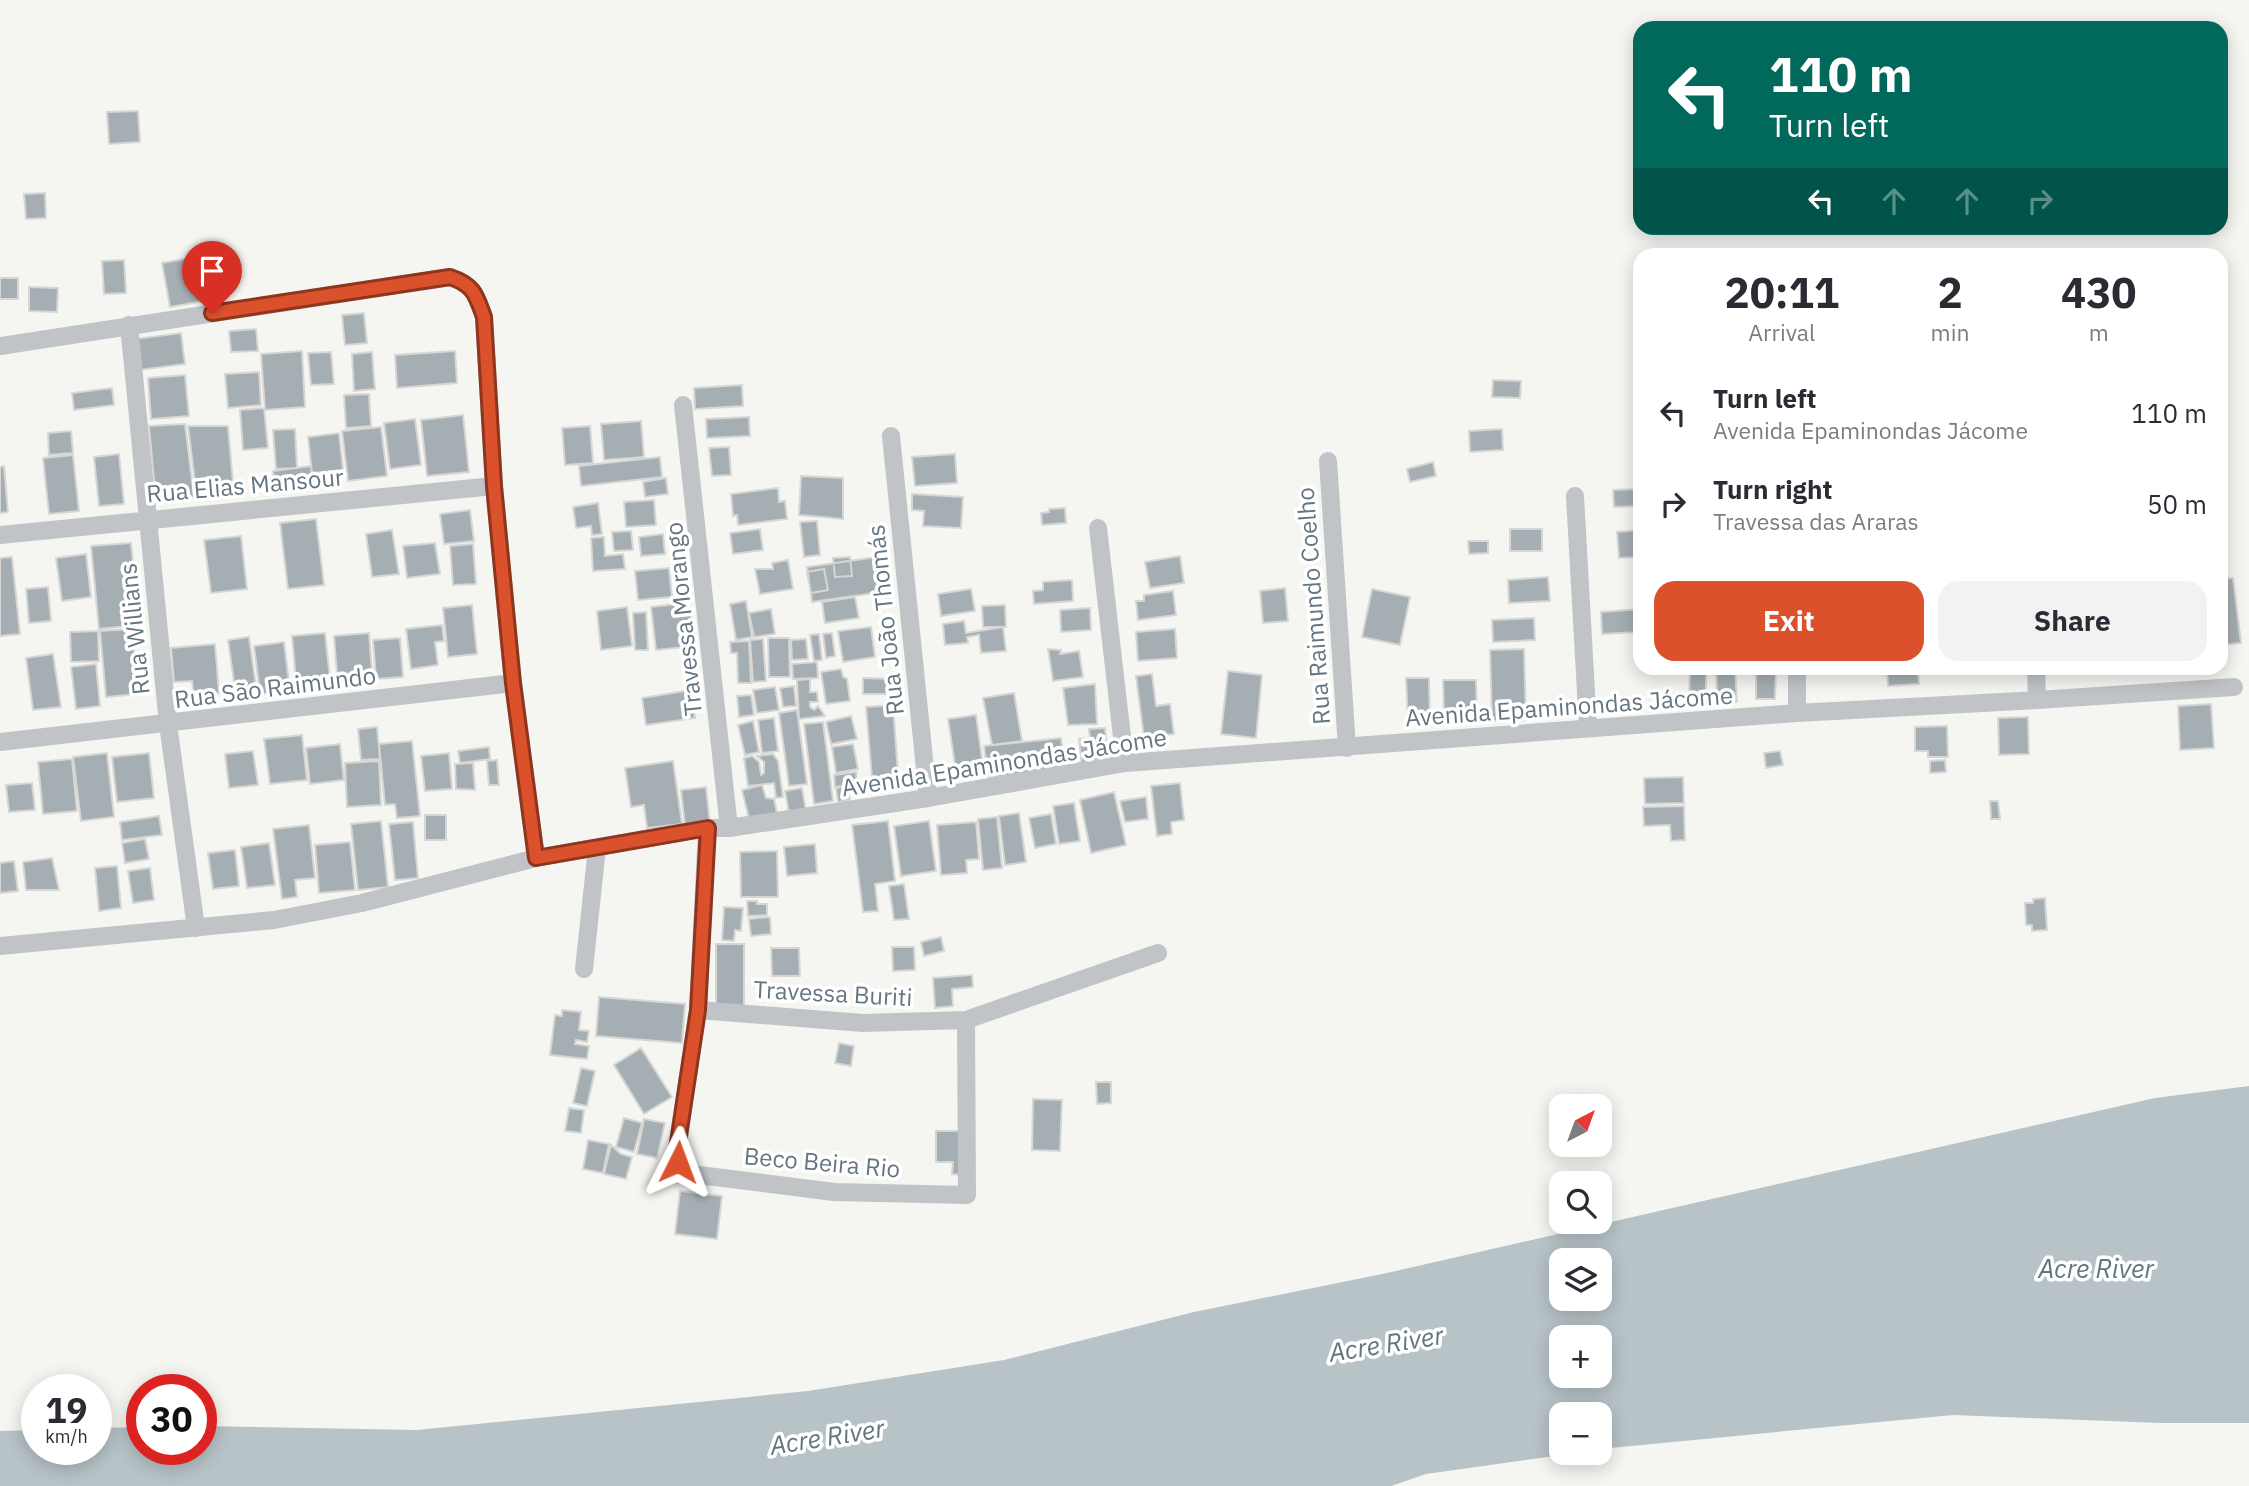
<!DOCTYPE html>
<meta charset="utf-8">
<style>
:root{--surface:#fff;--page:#f2f2f3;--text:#2b2b33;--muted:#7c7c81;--accent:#da512c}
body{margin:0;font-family:"IBM Plex Sans",sans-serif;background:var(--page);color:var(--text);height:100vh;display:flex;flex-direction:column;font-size:26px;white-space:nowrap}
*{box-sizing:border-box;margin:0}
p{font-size:23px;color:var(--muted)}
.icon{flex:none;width:38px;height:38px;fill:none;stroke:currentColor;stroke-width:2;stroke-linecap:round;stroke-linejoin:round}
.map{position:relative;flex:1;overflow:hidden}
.side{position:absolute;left:1633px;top:248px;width:595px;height:427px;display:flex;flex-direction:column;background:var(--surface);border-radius:21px;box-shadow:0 4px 18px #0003}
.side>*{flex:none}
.banner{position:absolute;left:1633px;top:21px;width:595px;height:214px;border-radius:21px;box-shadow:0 4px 18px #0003;background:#00695c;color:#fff;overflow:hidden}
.needle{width:46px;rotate:41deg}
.tools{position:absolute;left:1549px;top:1094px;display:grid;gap:14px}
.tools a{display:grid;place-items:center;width:63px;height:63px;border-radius:14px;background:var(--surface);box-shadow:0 4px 18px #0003;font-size:35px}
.speed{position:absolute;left:21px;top:1374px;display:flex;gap:14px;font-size:35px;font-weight:700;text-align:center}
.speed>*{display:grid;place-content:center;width:91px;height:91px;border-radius:50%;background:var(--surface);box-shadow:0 4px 18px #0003;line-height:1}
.speed small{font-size:18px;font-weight:400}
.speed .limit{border:10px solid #d22;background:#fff;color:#111}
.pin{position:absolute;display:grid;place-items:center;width:60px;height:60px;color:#fff;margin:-72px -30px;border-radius:50% 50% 50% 0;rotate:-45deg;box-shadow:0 0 7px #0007}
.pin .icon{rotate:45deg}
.me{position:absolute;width:77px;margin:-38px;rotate:3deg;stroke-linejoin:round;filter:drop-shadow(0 0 5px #0008)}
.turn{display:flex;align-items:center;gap:24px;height:147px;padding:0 21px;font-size:32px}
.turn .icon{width:91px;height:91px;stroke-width:2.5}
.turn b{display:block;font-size:49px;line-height:60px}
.lanes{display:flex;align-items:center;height:66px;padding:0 21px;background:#0003;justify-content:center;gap:35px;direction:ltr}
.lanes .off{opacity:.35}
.eta{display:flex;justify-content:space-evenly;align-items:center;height:119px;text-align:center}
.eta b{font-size:42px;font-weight:700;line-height:49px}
.action{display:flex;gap:14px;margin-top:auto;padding:14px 21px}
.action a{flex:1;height:80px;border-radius:21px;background:var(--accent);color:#fff;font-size:28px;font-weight:700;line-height:80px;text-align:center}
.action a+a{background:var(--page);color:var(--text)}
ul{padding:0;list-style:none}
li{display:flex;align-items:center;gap:21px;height:91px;padding:0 21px}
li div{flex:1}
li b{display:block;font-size:26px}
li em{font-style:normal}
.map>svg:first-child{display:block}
.water{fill:#b7c3c7;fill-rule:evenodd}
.building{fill:#a5aeb2;stroke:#d6d6d4;stroke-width:2}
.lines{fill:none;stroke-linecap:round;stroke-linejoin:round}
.street{stroke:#c0c4c7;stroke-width:18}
.route-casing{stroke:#8e351d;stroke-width:18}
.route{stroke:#da512c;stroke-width:12}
.labels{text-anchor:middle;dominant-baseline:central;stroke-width:7;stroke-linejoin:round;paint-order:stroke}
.street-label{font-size:24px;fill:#657681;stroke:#fff}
.water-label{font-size:26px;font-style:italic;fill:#61777f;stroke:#fff}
</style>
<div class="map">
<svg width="2249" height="1486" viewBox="0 0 2249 1486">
<rect width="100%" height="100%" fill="#f5f5f2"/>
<path class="water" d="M2249,1086V1423H2160L1953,1415L1600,1449V1414H1561V1452L1576,1453L1426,1474L1391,1486H0V1431L37,1430V1449H96V1428L142,1427V1449H201V1426L417,1430L808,1391L1004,1360L1194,1312L1387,1273L2155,1098ZM1561,1260H1600V1298H1561ZM1561,1337H1600V1376H1561Z"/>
<path class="building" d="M138,111L140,142L109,144L107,112Z
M45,193L46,218L26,219L24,194Z
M201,256L209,300L170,307L162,263Z
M124,260L126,293L104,294L102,261Z
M0,278H18V299H0Z
M29,287L58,288L57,312L29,311Z
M364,313L367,343L345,345L342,315Z
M256,329L258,351L231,352L229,331Z
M181,333L185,364L139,370L135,339Z
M302,351L305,407L265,410L261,354Z
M455,351L457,383L397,388L395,355Z
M331,352L334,384L311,385L308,353Z
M372,352L375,389L354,391L352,354Z
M259,372L261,405L228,408L225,374Z
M185,375L189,416L151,419L148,378Z
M1493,380L1521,381L1520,398L1492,397Z
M742,385L743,406L695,409L694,388Z
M112,388L114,405L74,410L72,393Z
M369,394L371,426L346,428L344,395Z
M264,408L268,448L243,450L240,410Z
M463,415L469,472L427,476L421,420Z
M749,417L750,436L707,438L706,419Z
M415,419L421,465L390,469L384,423Z
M641,421L644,457L604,460L601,424Z
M185,424L194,497L156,501L149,426Z
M188,426H228L234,494L197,498Z
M590,426L593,463L565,465L562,428Z
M381,427L387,476L348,481L342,431Z
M295,429L297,468L276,469L273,430Z
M1502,429L1503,450L1470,452L1469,431Z
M71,431L73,453L49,455L48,433Z
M339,433L343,470L312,473L308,437Z
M729,447L731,475L712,476L709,448Z
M119,454L124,504L99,506L94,457Z
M955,454L957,483L915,486L912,457Z
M73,455L79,511L49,514L43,458Z
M660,457L662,477L581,486L579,466Z
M1433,462L1436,476L1410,482L1407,469Z
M4,466L8,512L0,513V467Z
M311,466L313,486L275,490L273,471Z
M801,476L843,478V519L799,515Z
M666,478L668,494L645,497L643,482Z
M778,488L779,502L785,501L787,519L738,525L737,515L733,516L731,494Z
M1640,489V506L1614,507L1613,490Z
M912,494L963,497L961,528L923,526L924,511L912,510Z
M654,500L656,525L626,527L624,502Z
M598,503L602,534L592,535L591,526L576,528L573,507Z
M1065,508L1066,523L1042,525L1041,513L1049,512V509Z
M470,510L474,541L444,544L440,514Z
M316,519L324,585L288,589L280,523Z
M817,521L820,555L804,557L800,522Z
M760,529L763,550L733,554L730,533Z
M1510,529H1542V551H1510Z
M392,530L399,574L372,577L366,534Z
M1640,530V557L1619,558L1617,532Z
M631,531L633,550L614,551L612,532Z
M663,534L665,554L641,556L639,537Z
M241,536L247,589L211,593L204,540Z
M604,537L605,556L623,554L625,569L593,571L591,538Z
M1468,541H1488V553L1469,554Z
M131,543L139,625L99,629L91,546Z
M435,543L440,574L407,578L403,546Z
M473,544L476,584L453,585L450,546Z
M86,554L91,597L62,601L56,558Z
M1180,556L1184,583L1150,588L1145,562Z
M12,557L20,634L0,636V558Z
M850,557L852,576L835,577L833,558Z
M877,557L882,592L812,602L807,567Z
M788,560L793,589L760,594L755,569H773L772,563Z
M669,568L672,597L638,600L635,571Z
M824,569L828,590L811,593L807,572Z
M1548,577L1550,601L1509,603L1508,580Z
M2233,578L2241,643L2221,645V579Z
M1072,580L1073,601L1034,604L1033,591L1043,590V582Z
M48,587L51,621L29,623L26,589Z
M1285,588L1288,621L1263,623L1260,591Z
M971,589L975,611L941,616L938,594Z
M1372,589L1410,597L1400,645L1362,637Z
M1173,591L1176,615L1138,620L1136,601H1144V595Z
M855,597L859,618L825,623L822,602Z
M746,601L752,637L736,640L730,604Z
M676,604V608L690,607L694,646L656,650L651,607Z
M472,605L477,654L448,657L443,608Z
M1005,605L1006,627H983L982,606Z
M627,607L632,646L601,650L597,611Z
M1090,608L1091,630L1061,632L1060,610Z
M771,609L775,634L754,637L749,613Z
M1640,609V632L1602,634L1601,612Z
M646,612L648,650H635L633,613Z
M1534,618L1535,640L1493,642L1492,620Z
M964,621L966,633L1003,627L1006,651L981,653L979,635L967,637L968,643L945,645L943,624Z
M442,625L444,641L435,642L438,665L411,669L406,629Z
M871,627L875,657L843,662L838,631Z
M132,629L138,694L106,697L100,631Z
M1175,629L1177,658L1138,661L1136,632Z
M98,631L99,661L71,662L70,632Z
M325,633L331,688L297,691L292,636Z
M369,633L373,684L338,686L334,636Z
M832,633L835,656L826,658L823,634Z
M819,634L822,660L814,661L810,635Z
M249,637L256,686L235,689L228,640Z
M400,638L403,677L376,679L373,640Z
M768,638H789L790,677H769Z
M763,639L766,681L753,682L750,640Z
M806,639L808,659L792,660L791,640Z
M749,641L751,683H738L737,653H731L730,642Z
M284,642L290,690L260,694L254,646Z
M215,644L219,693L194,696L192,681L174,682L171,648Z
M1048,649L1061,650L1060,654L1079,651L1083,677L1053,681Z
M1524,649L1526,720L1492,721L1490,650Z
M53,654L61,707L33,710L26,658Z
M817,662L818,678L793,679L792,664Z
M96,664L100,706L76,709L71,667Z
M1690,668H1706V699H1689Z
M1716,668H1735L1737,702H1717Z
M1756,668H1776L1775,699H1756Z
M1887,668H1918L1919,684L1888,686Z
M841,669L843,677L847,679L850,701L826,704L821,672Z
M1228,671L1262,675L1256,738L1221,734Z
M1152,674L1156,706L1170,704L1174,734L1144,738L1136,676Z
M863,678L894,679V694H863Z
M1406,678H1429L1430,723H1408Z
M810,679V692H817L818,702H810V707L814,710L818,706L825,716L799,719L797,680Z
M1443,680H1476L1477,716L1444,717Z
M1095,684L1097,724L1068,725L1063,688Z
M794,686L796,706L783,707L780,688Z
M775,687L779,710L757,713L753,690Z
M691,690L695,718L646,725L642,698Z
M1014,693L1022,741L992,745L983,698Z
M751,695L754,715L739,717L737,696Z
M2211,704L2214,748L2180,750L2178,706Z
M893,705L899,788L873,790L866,707Z
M797,710L807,784L789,786L779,713Z
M976,715L984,774L957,778L948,719Z
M851,716L857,739L831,744L826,722Z
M2028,717L2029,754L1999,755L1998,718Z
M774,718L778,751L762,753L758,720Z
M753,721L759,752L745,755L738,725Z
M823,722L833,801L814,804L804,724Z
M1947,726L1948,757H1928V751H1915V727Z
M377,727L380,759L361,760L358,729Z
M1105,728L1109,764L1082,766L1079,739L1090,738L1089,729Z
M302,735L307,780L270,784L264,739Z
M1061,738L1065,770L988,778L984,746Z
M412,741L420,816L397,818L395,804L385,805L379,744Z
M340,744L344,780L310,784L306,748Z
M853,744L858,769L836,773L832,747Z
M489,747L490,759L460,763L458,751Z
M253,751L258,785L229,788L225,754Z
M1780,751L1783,765L1766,768L1764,753Z
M107,753L114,817L81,821L73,757Z
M149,753L154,798L117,802L112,757Z
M449,753L452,789L425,791L421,756Z
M773,754L778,761L783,797L776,798L774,783L748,786L744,758L752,756L759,762L761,775L764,773V762L757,756Z
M72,759L77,811L43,814L38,762Z
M497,760L499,785H489L487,761Z
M1945,760L1946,772L1930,773V761Z
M379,761L381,805L347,807L345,763Z
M673,761L682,824L647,828L644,805L631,807L625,768Z
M473,763L475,790L456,789L455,764Z
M856,772L857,784L835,787L834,775Z
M1683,777L1684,803L1645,804L1644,778Z
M32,783L35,810L9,812L6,785Z
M1180,783L1184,820L1171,822L1172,834L1157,836L1151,786Z
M762,785L766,798L774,799L777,813L749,819L742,790Z
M847,786L850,800L838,802L836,788Z
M706,787L710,824L685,826L681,790Z
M802,788L806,811L789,813L785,791Z
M1114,792L1126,845L1091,853L1080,800Z
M1146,797L1148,819L1125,822L1120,801Z
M1990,801H1998L2000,819H1991Z
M1074,803L1080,841L1059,844L1053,806Z
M1684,806L1685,840L1671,841L1670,825L1644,826L1643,807Z
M1019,813L1026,862L1005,865L999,816Z
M1051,814L1056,844L1035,848L1029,818Z
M425,815H446V840H425Z
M159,816L162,835L122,840L120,822Z
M997,817L1002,868L983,870L978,819Z
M381,821L388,887L358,890L351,824Z
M888,821L895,881L875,884L878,911L863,912L852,825Z
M929,821L936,871L901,876L894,826Z
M413,822L418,878L395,880L389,824Z
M976,822L979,859L966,860L967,873L941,875L937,825Z
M309,825L315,878L295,880L297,897L282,899L273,829Z
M145,839L149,859L125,863L122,843Z
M350,842L355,890L319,893L315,845Z
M269,843L275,885L247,888L241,847Z
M815,844L817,873L787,876L784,847Z
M235,850L239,886L213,889L208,853Z
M777,851L778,897H741L740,852Z
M52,858L59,890H26L23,862Z
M14,861L18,891L0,893V863Z
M117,866L121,908L99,911L95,868Z
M150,868L154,900L133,903L128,871Z
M904,884L909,919L894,920L889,886Z
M2045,898L2047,930L2032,931V925H2026L2025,903H2033V899Z
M747,901H757V904H767V915L748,916Z
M724,907L743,908L741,931L735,930L734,941L722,940Z
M770,917L771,934L751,936L749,919Z
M941,937L944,951L924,956L921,942Z
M716,944H744V1008L716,1007Z
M892,947H914L915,970L893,971Z
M771,948H799L800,976H772Z
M972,975L973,987L952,989L953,1006L935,1008L933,978Z
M599,997L685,1004L682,1043L596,1036Z
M562,1010L581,1012L579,1030L589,1031L587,1042L576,1040L575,1044L589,1046L587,1059L550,1055L555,1015L562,1016Z
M839,1043L854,1046L851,1066L835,1063Z
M641,1048L672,1097L644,1114L614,1065Z
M581,1068L595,1071L587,1106L573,1103Z
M1096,1082H1111V1103L1097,1104Z
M1033,1099L1062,1100L1060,1151L1032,1150Z
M569,1108L584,1110L581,1133L565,1131Z
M624,1118L642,1123L634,1152L616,1147Z
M644,1119L665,1123L657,1158L637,1154Z
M936,1131H966L965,1175L952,1174L953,1162H936Z
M588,1140L609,1144L603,1173L583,1169Z
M611,1145L621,1154L632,1157L626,1179L604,1174Z
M680,1191L722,1196L717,1239L675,1234Z"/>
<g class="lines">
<path class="street" d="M129,325L168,724L196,928
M0,346L450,277C474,285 476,295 484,317L494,486L513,683L536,858
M683,405L729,828
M891,436L928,798
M1328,461L1347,748
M1575,496L1588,728
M1098,528L1125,763
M0,535L494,486
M1797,668V713
M2036,668L2037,700
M0,742L513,683
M707,828L698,1010L677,1149L678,1162L691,1174L834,1192L967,1195L966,1020
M0,946L274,920L362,903L536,858L707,828H729L928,798L1125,763L1797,713L2037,700L2234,687
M584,969L597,848
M698,1010L863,1023L966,1020L1158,953"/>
</g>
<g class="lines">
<g class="route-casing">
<path id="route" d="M212,313L450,277C474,285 476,295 484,317L494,486L513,683L536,858L708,828L698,1010L677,1149L678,1162"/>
</g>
<use href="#route" class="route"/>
</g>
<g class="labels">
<g class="street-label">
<text transform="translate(245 485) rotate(-5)">Rua Elias Mansour</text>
<text transform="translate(1313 606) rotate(-94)">Rua Raimundo Coelho</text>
<text transform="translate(683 619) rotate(-96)">Travessa Morango</text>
<text transform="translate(885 620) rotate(-96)">Rua João Thomás</text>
<text transform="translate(134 629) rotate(-96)">Rua Willians</text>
<text transform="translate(275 687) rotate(-7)">Rua São Raimundo</text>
<text transform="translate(1569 706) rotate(-4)">Avenida Epaminondas Jácome</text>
<text transform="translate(1004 762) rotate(-9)">Avenida Epaminondas Jácome</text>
<text transform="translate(833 993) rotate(3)">Travessa Buriti</text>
<text transform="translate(822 1162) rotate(5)">Beco Beira Rio</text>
</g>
<g class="water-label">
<text x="2096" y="1268">Acre River</text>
<text transform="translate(1386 1343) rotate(-9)">Acre River</text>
<text transform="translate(827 1436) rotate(-9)">Acre River</text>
</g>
</g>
</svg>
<div class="tools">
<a><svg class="needle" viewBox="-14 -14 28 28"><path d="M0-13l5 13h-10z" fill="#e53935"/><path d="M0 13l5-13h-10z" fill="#7c7c81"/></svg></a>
<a><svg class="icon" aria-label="search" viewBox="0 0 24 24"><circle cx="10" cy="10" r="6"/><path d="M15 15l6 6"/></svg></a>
<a><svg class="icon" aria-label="layers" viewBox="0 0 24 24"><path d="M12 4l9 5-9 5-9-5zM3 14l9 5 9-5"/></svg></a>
<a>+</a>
<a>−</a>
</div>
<div class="speed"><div>19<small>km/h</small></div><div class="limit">30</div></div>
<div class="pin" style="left:212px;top:313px;background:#d93025"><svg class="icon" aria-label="arrive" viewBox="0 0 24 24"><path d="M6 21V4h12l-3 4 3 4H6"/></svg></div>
<svg class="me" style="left:678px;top:1162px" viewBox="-20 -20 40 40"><path d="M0-17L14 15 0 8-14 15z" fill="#da512c" stroke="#fff" stroke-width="4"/></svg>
<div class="banner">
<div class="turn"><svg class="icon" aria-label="left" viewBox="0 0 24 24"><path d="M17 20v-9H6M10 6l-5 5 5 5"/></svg><div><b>110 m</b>Turn left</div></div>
<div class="lanes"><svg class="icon" aria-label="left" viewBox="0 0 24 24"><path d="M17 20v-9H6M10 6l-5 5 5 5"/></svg><svg class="icon off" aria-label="ahead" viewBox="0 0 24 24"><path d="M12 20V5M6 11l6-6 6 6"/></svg><svg class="icon off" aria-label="ahead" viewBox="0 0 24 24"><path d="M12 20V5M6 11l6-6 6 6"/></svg><svg class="icon off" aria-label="right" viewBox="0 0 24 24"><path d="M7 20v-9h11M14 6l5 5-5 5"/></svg></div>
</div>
<section class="side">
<div class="eta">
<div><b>20:11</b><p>Arrival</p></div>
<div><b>2</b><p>min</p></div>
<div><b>430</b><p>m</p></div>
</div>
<ul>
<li><svg class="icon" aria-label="left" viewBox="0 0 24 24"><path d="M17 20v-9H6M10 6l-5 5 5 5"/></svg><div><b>Turn left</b><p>Avenida Epaminondas Jácome</p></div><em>110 m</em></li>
<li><svg class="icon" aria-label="right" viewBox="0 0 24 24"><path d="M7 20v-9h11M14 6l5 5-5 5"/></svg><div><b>Turn right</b><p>Travessa das Araras</p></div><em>50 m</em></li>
</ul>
<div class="action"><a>Exit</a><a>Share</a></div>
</section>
</div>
